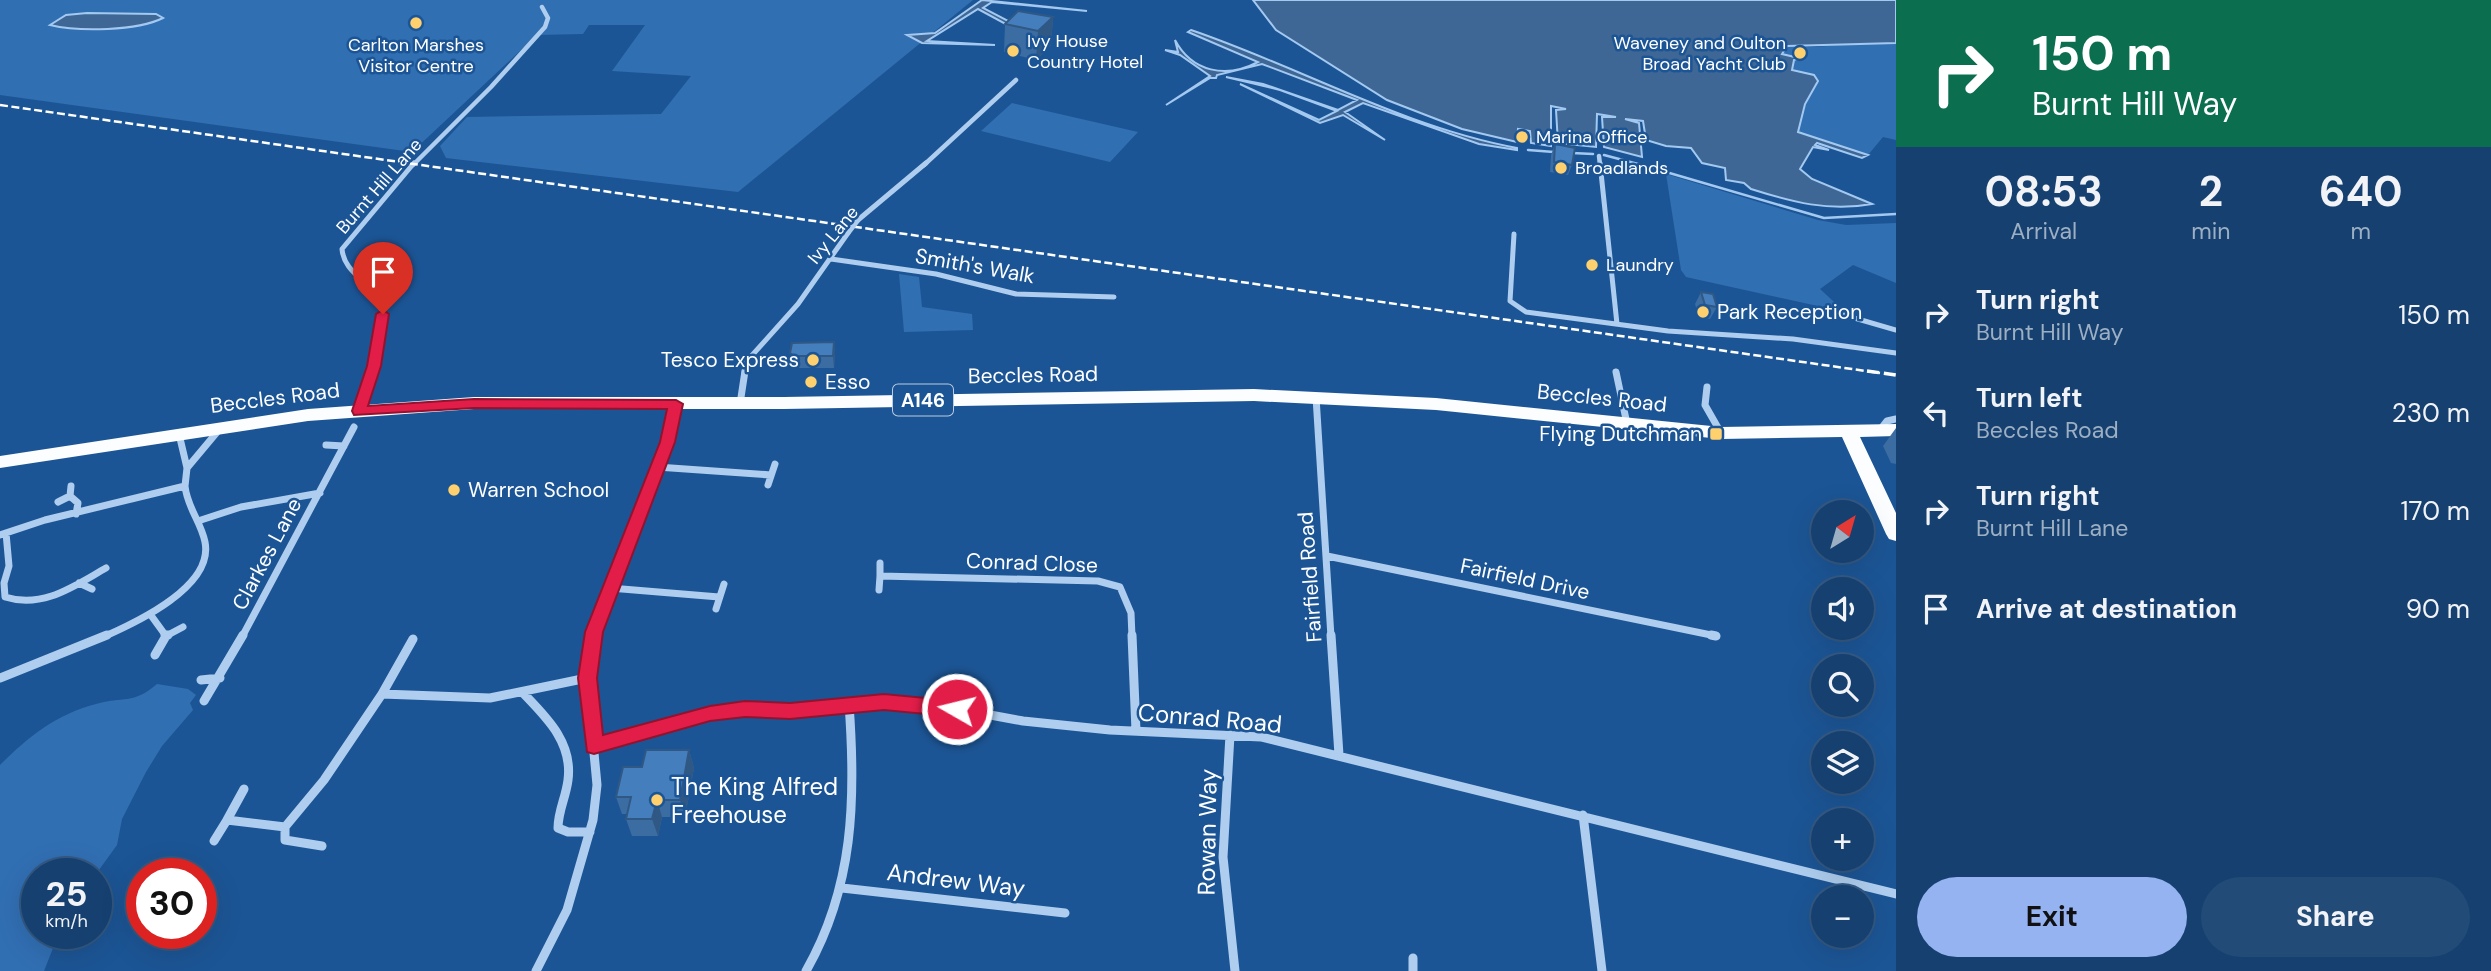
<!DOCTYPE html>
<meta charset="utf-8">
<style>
:root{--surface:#154070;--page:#224b78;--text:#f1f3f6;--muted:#9dafc3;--line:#345983;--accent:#95b2f1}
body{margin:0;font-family:"DM Sans",sans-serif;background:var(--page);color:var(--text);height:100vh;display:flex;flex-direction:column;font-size:26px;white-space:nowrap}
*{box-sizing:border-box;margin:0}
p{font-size:23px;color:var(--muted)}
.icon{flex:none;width:38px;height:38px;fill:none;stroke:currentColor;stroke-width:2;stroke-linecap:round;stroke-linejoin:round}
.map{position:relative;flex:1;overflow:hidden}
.details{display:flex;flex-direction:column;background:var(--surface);width:595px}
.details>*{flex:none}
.top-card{background:#0b6e4f;color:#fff;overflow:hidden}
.needle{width:46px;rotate:37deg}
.buttons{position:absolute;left:1811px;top:500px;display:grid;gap:14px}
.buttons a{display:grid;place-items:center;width:63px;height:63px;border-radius:50%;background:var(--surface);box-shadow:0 7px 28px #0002,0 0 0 2px var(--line);font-size:35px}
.speed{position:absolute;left:21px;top:858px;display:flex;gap:14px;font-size:35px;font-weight:700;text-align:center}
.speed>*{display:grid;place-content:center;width:91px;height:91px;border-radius:50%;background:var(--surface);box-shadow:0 7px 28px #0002,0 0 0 2px var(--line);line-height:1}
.speed small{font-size:18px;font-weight:400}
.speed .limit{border:10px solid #d22;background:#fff;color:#111}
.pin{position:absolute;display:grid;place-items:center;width:60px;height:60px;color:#fff;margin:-72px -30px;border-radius:50% 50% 50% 0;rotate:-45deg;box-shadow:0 0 7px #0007}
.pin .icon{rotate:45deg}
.me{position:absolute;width:77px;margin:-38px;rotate:278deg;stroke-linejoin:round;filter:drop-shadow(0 0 5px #0008)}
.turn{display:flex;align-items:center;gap:24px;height:147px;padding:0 21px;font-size:32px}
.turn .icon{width:91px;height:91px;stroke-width:2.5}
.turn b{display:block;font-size:49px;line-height:60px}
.eta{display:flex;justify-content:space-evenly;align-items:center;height:119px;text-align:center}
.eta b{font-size:42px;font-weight:700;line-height:49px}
.cta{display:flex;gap:14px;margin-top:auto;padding:14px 21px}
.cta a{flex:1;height:80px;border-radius:42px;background:var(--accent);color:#111;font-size:28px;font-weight:700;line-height:80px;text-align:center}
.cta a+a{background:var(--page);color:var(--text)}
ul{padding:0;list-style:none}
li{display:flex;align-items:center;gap:21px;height:98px;padding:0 21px}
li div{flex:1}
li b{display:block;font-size:26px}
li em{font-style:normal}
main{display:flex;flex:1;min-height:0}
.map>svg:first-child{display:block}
.green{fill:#316fb3}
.water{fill:#3f6795;stroke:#a3c9f1;stroke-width:2}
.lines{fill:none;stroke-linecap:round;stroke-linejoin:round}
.stream{stroke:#a3c9f1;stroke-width:2.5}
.minor-far3{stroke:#afceef;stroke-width:4.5}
.minor-far2{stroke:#afceef;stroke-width:5}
.minor-far1{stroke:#afceef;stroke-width:7}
.minor{stroke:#afceef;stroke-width:9}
.trunk{fill:#fcfdff;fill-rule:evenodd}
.rail-far1{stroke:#fff;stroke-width:2.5;stroke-dasharray:8 3.5;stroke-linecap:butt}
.rail{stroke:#fff;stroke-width:3.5;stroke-dasharray:12 5;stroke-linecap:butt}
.minor-bridge{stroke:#afceef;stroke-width:5}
.wall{fill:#3b6ca2}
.shaded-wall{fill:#305884}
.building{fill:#457ebc;stroke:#305884;stroke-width:2}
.route{fill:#e11d48;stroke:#92132f;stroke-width:2}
.poi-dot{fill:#ffd16e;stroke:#1c5595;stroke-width:2.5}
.labels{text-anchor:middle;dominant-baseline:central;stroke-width:5;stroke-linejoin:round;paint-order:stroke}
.far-poi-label{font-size:18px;fill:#fff;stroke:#1c5595;text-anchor:start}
.far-street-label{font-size:18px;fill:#fff;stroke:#1c5595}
.shield{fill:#1c5595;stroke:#bbccdf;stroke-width:2}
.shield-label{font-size:19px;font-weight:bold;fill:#fff}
.street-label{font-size:21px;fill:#fff;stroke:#1c5595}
.poi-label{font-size:21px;fill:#fff;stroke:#1c5595;text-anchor:start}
.near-street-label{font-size:24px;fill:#fff;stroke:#1c5595}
.near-poi-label{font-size:24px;fill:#fff;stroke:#1c5595;text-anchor:start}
</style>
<main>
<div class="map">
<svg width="1896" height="971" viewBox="0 0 1896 971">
<rect width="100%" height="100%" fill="#1c5595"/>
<path class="green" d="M0,0H973L738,192L446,158L440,146L467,117L661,114L691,76L612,71L645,25H589L583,34L537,35L412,152L0,95Z
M1863,42L1896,43V140L1883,137L1868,155L1797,132L1805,104L1818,81L1814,75L1791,70L1794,59L1782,54L1786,46L1817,47Z
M1012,103L1138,132L1110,162L981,131Z
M1666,174L1818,220L1846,225L1896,223V283L1853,265L1820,289L1845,312L1686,277L1681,270Z
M899,274L919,277L922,307L972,314L973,330L904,332Z
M157,684L188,689L196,695L190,703L193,710L162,746L146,772L122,819L117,845L96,874L37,873V933H59L44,971H0V765C28,737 57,714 96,704C123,696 133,705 157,684Z"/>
<path class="water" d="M982,0L1087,11L992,2L983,8L1016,25L1011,27L978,9L927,41L995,45L922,43L907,35L935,33Z
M1253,0H1896V43L1787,46L1782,54L1799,58L1794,60L1792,70L1814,75L1818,81L1805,104L1798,132L1868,155L1862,158L1817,143L1815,145L1829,150L1813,147L1800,169L1812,179L1872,204C1829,212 1792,202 1751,189L1744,183L1726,180L1725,168L1702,163L1691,148L1666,146L1646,140L1643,121L1625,119L1639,123L1642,157L1604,147L1602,117H1616L1597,114L1596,147L1558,143L1556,110L1566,109L1551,106V146L1531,143L1530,131L1518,129L1517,142L1462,129L1387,100L1276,30Z
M87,13L156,14L163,18C137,31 79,32 50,25L66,15Z
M1191,30C1300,67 1403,127 1517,148V150L1479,144L1363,103L1345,112L1385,140L1343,115L1320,123L1240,84L1319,120L1337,111L1280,90L1226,77L1263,84L1338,110L1357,100L1262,64L1217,75L1216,78H1210L1166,105L1210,76L1180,55L1165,50L1178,52L1175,40C1192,72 1226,79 1258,62L1188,32Z"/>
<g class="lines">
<path class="stream" d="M1528,150L1554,152
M1572,153L1593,154
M1604,155L1653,168
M1666,172L1824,218L1896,214"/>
<path class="minor-far3" d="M1599,156L1600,165
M413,165L491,87L545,27L548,18L542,7
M924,165L1016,80"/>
<path class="minor-far2" d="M1600,163L1617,324
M858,220L926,163
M1514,234L1510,301L1526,312L1668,331L1793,339L1896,353
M831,259L936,274L1016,294L1114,297
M1844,315L1896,330
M372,373C378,351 390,318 377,297C366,279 344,272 342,249L414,163
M744,373L746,362L798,304L848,233"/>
<path class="minor-far1" d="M1616,372L1627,424
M1707,387L1705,405L1721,433
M1316,397L1331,637
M740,404L745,371
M359,411L372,371
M1880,430L1887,421L1896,419
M179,434L187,468L185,486
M326,445L344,446
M657,467L771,475
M187,468L218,431
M768,485L775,464
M71,486L70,496L78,503L76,514
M58,502L70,496
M198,521L241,507L320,493
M6,533L9,566L4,583L5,597C43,609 74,586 106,568
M0,535L45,520L185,486C187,507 201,522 205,542C214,587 135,623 103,637
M1327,556L1716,636
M880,563V576
M79,583L92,589
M610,588L719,597
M879,590L880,576L1098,581L1120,587L1131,613L1132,637
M716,609L724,584
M150,614L166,636L183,627
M242,637L354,427
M593,637L667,442L676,404"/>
<path class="minor" d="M165,635H168
M1132,635L1136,731
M1331,635L1339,755
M1711,635L1716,636
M155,655L166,636
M0,678L107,635
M201,680L220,678
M522,692C546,717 573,742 568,780C566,797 558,811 558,828L568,832H590
M382,694L413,639
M204,701L243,635
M1230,735L1223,857L1235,971
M594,746L711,713L745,709L790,711L885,702L936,705L1023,721L1110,730L1261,737L1896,894
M244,789L227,820L285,827L324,780L382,694L490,698L587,678
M1583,815L1602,971
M285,827V840L322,846
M214,841L227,820
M842,888L1065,913
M1413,958V971
M536,971L567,910L593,820L597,785L587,678L594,635
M806,971C854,887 856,799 849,704"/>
<path class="trunk" d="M1254,389L1436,398L1721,427L1896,424V436L1860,437L1896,513V541L1889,539L1886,534L1842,437L1721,439L1436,410L1254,401L784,409H474L308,421L0,468V456L308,409L474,397H784Z"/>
<path class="rail-far1" d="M0,105L1880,373"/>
<path class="rail" d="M1867,371L1896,375"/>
<path class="minor-bridge" d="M848,233L858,220"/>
</g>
<path class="wall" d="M1053,17L1051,45L1036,60L1004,52L1005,24Z
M1555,144L1572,165L1568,175L1550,172L1551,155Z
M1701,292L1717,307L1710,319L1699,317L1695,304Z
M834,342L835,354L834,368H796L792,365L790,353Z
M1896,428V464L1891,463L1883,446Z
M689,750L694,768L685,817H662L658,836H632L626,819L627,814H622L616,797L642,767Z"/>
<path class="shaded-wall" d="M1053,17L1051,45L1036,60L1038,31Z
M834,342L835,354L834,368L833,356Z
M689,750L694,768L685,817L680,800Z
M657,800L662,817L658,836L652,819Z"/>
<path class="building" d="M1018,11L1053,17L1038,31L1005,24Z
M1555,144L1575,148L1572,165L1554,162Z
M1701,292L1713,294L1717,307L1705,305Z
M834,342L833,356H794L790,353L792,343Z
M646,750H689L680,800H657L652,819H626L631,797H616L623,767H642Z"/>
<path class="route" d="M383,310L389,314L381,366L368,406L474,399L676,400L683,404L675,442L603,632L597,678L603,735L710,706L745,701L790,703L884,694L957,701L964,704L967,709L964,715L957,717L884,710L790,719L745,717L710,721L594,754L587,752L578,678L585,632L660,442L667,409L474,408L354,415L352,411L367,366L376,314Z"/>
<g class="poi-dot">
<circle cx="416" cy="23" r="7"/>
<circle cx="1013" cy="51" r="7"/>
<circle cx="1800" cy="53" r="7"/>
<circle cx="1522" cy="137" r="7"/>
<circle cx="1561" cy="168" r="7"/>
<circle cx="1592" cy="265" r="7"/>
<circle cx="1703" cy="312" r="7"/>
<circle cx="813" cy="360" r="7"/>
<circle cx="811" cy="382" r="7"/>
<rect x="1709" y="427" width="14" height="14" rx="3.5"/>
<circle cx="454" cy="490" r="7"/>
<circle cx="657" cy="800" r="7"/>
</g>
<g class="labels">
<g class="far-poi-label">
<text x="1027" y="41">Ivy House<tspan x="1027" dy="21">Country Hotel</tspan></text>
<text x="1786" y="43" text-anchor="end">Waveney and Oulton<tspan x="1786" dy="21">Broad Yacht Club</tspan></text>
<text x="416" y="45" text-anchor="middle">Carlton Marshes<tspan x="416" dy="21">Visitor Centre</tspan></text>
<text x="1536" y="137">Marina Office</text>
<text x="1575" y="168">Broadlands</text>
<text x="1606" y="265">Laundry</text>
</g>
<g class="far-street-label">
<text transform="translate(379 186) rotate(-49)">Burnt Hill Lane</text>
<text transform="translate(833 235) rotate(-51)">Ivy Lane</text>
</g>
<rect class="shield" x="893" y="384.5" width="60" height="31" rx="5"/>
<g class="shield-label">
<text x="923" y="400">A146</text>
</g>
<g class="street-label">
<text transform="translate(975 266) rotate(10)">Smith's Walk</text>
<text transform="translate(1033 375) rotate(-1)">Beccles Road</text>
<text transform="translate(275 398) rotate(-7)">Beccles Road</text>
<text transform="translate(1602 398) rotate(6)">Beccles Road</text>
<text transform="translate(267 554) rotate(-62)">Clarkes Lane</text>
<text transform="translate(1032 563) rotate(2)">Conrad Close</text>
<text transform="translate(1310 577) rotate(-94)">Fairfield Road</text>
<text transform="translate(1525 579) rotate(12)">Fairfield Drive</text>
</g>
<g class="poi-label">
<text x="1717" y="312">Park Reception</text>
<text x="799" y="360" text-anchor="end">Tesco Express</text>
<text x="825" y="382">Esso</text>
<text x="1702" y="434" text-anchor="end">Flying Dutchman</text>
<text x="468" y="490">Warren School</text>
</g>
<g class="near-street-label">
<text transform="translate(1210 718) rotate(5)">Conrad Road</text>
<text transform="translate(1207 832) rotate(-89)">Rowan Way</text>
<text transform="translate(956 880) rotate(7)">Andrew Way</text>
</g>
<g class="near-poi-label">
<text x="671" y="786">The King Alfred<tspan x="671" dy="28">Freehouse</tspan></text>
</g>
</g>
</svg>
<div class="buttons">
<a><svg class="needle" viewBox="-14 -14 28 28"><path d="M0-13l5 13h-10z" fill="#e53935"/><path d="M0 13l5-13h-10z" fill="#9dafc3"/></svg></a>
<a><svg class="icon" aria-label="sound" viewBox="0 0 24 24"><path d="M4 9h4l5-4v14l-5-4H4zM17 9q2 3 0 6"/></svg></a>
<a><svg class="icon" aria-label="search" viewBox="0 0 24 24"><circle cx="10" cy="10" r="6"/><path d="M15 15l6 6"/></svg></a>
<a><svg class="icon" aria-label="layers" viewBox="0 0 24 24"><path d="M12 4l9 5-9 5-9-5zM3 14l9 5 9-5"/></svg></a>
<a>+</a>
<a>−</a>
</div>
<div class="speed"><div>25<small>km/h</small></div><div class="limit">30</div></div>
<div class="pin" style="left:383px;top:314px;background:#d93025"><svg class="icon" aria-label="arrive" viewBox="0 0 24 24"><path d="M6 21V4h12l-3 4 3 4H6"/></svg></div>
<svg class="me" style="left:957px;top:709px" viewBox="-20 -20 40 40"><circle r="17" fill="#e11d48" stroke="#fff" stroke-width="3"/><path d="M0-11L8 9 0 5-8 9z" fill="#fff"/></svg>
</div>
<section class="details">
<div class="top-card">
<div class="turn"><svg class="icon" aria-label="right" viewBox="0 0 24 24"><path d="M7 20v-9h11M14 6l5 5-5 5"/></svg><div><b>150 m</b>Burnt Hill Way</div></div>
</div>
<div class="eta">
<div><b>08:53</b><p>Arrival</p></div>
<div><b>2</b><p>min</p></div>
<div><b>640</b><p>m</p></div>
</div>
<ul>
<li><svg class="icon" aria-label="right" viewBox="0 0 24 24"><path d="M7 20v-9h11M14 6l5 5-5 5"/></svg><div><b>Turn right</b><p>Burnt Hill Way</p></div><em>150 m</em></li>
<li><svg class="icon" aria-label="left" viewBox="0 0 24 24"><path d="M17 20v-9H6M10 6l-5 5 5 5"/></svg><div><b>Turn left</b><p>Beccles Road</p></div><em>230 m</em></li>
<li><svg class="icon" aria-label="right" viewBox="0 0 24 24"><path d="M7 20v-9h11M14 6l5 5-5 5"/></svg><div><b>Turn right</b><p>Burnt Hill Lane</p></div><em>170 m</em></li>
<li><svg class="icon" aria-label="arrive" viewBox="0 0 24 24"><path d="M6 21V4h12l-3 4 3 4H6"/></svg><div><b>Arrive at destination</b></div><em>90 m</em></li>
</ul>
<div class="cta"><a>Exit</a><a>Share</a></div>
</section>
</main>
